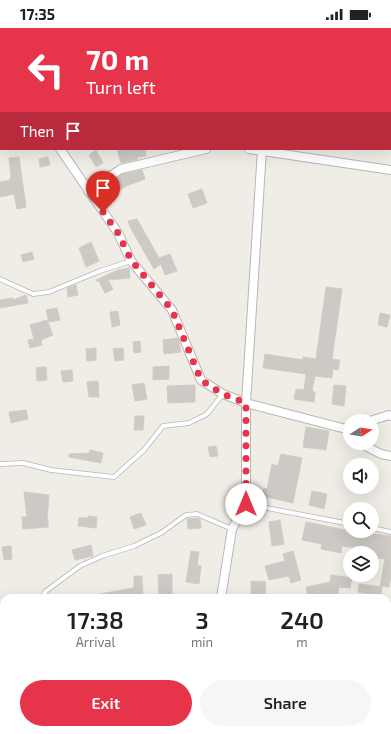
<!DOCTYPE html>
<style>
:root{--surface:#fff;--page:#f6f6f6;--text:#202124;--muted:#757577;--accent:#e6354b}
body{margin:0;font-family:"Exo 2",sans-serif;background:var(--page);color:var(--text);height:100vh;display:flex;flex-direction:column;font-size:15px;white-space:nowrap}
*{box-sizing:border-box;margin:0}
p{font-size:13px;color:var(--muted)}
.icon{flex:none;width:22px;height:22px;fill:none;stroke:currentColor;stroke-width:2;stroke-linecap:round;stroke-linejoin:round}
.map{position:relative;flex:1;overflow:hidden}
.panel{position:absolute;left:0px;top:566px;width:391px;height:140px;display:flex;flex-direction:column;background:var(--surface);border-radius:12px 12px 0 0;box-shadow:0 4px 16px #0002}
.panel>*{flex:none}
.banner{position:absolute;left:0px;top:0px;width:391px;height:122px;box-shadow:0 4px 16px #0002;background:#e6354b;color:#fff;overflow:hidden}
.needle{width:26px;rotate:78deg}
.fabs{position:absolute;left:343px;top:386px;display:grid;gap:8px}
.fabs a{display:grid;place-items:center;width:36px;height:36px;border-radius:50%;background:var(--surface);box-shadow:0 4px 16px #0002;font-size:20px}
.pin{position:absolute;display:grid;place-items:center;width:34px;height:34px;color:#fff;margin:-41px -17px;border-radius:50% 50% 50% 0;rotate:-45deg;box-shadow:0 0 4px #0007}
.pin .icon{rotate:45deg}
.me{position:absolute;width:44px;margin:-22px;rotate:0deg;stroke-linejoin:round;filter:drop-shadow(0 0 3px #0008)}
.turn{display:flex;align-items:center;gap:14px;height:84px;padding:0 20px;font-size:18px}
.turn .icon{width:52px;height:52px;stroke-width:2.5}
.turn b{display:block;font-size:28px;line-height:34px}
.then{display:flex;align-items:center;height:38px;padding:0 20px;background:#0003;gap:8px;font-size:15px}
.eta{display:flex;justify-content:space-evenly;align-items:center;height:68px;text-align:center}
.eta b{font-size:24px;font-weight:600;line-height:28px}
.cta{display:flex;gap:8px;margin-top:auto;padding:8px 20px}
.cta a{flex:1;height:46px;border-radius:24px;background:var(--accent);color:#fff;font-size:16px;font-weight:600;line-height:46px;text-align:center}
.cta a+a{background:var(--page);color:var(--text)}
.status{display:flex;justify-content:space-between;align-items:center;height:28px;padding:0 20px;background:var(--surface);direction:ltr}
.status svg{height:11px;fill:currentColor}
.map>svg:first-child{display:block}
.building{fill:#cdc9c5;stroke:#d4ccc4}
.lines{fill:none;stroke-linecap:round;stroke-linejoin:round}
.lane-casing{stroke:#b3b8ba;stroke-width:5.5}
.street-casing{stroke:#b3b8ba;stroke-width:10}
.primary-casing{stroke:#efaa60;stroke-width:14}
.lane{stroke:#fff;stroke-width:4}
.street{stroke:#fff;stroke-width:8}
.primary{stroke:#fde0ad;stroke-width:13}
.route{stroke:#e6354b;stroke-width:7;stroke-dasharray:0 12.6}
</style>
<div class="status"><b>17:35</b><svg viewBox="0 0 49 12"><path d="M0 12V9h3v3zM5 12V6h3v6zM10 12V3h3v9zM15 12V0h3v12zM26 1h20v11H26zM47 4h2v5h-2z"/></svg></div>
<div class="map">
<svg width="391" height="706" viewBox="0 0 391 706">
<rect width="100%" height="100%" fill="#f0ece6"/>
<path class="building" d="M117,121H145L146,128L138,129V131L121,135Z
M96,122L103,135L96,139L89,127Z
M19,129L26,179L17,181L14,166L0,169V154L10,152V150L11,149L9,130Z
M48,129L50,137L40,139L39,131Z
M142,142L145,151L126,158L111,167L105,158L123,146Z
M202,161L207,175L193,180L188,166Z
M137,191L159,230L170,226L177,243L165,247L161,236L154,241L130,199L128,193Z
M91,214L99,233L86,239L79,220Z
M32,224L34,231L23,234L21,227Z
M129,240L130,250L108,252L113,261L105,265L99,253H96V252L118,242Z
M76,257L78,267L68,269L67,260Z
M326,259L342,261L332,331L340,332L338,342L333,341L332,350L315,348L312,363L315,364L314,374L294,371L296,361L304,362L306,346L263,340L265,326L303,332V329L316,331Z
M26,267L28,275L0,280V272L13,270V272Z
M57,280L60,292L49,294L46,282Z
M118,283L120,297L112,299L110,284Z
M380,285L390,287L387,299L378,297Z
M47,292L53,307L41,312L42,317L30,320L28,312L34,311L30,297Z
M178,310L181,324L164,326L163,312Z
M140,313L141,324L134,325L133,314Z
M96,320V332L87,333L86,321Z
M123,320L124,332L115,333L113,321Z
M169,338V351L153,352V339Z
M41,339H46L47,352L37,353L36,340Z
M72,342L73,353L63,354L61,343Z
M98,353L99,369H89L87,354Z
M144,355L147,371L135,373L132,357Z
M195,357V374L168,375L167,358Z
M334,357L346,358L344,378L332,376Z
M26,382L28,391L11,395L9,384Z
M135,388H144L143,402H134Z
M306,399L329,403L326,422L303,419Z
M216,418L218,428L210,429L208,419Z
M90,422L103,425L101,435L69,429V426L90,425Z
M281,426L302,430L293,475L262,468L264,460L267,461L272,436L278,438Z
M312,463L327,466L324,481L309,477Z
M24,464L49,467L47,491H48V499L23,501L22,489H27Z
M141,485L146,497L134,501L130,489Z
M88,488L97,489L96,500L78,498L79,490H88Z
M196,490L200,491L201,500L188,501L187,491Z
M280,492L284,516L272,518L269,494Z
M306,494L350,503L391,508V548L389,559L380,558L385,531L376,530L377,525H357L358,520L342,518L341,525L321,521L322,516L302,512Z
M91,517L93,528L75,532L72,522Z
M11,518L12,531L4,532L2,519Z
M191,523L199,524L197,537L201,538L199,556L186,554Z
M293,523L301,552L291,555L289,548L269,552L265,538L285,533L283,526Z
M172,546V570H159L158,547Z
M331,547L352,550L350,560L339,559L337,570H308L306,559L330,554Z
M134,548H142L143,570H100V566L134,560Z
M251,553L266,554L265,570H251Z
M359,556L382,559L381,568L358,564Z"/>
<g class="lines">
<g class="lane-casing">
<path id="lane" d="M0,251L33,266L49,264L100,243L131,233
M0,436L23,435L51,442L114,449L144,422L163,398L189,395L207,386L223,366
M246,476L350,496
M372,500L391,504
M41,570L46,563L80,538L102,528L134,518L161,505L186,487L197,486L232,501
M0,637L4,629"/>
</g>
<g class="street-casing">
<path id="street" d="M267,1V0
M0,18L1,20
M60,121L118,205L131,233L172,282L201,352L223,366L246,375L350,402
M249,121L391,142
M88,163L121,141L206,121
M370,393L389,387L391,388
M366,415L367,419L381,426L391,428
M221,570L232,501L246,476V375L262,121
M0,648L4,647
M387,683L391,684
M181,706V702"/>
</g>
<g class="primary-casing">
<path id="primary" d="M387,666L391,643
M380,706L381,702"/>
</g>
<use href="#lane" class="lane"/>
<use href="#street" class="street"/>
<use href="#primary" class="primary"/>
</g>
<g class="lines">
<path class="route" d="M103,184L118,205L131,232L172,282L201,352L223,366L246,375V476"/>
</g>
</svg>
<div class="fabs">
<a><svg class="needle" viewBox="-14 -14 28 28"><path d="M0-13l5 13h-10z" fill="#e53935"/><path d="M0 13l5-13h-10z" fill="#757577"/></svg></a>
<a><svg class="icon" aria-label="sound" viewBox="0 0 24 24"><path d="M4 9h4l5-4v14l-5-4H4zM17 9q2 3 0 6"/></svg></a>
<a><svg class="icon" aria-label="search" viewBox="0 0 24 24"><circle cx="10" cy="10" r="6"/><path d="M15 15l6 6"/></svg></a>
<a><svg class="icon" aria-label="layers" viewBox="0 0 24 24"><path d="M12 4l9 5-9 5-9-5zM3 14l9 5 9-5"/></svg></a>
</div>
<div class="pin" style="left:103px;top:184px;background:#d93025"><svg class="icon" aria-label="arrive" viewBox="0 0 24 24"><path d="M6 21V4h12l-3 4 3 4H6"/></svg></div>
<svg class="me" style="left:246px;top:476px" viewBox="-20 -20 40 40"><circle r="19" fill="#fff"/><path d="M0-13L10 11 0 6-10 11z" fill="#e6354b"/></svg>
<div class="banner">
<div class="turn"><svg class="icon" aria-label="left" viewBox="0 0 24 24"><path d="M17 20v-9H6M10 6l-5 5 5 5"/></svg><div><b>70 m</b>Turn left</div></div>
<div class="then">Then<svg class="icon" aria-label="arrive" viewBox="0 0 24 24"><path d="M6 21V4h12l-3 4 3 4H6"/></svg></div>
</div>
<section class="panel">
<div class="eta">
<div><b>17:38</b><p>Arrival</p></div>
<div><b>3</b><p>min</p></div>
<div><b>240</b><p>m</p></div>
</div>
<div class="cta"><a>Exit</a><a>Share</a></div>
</section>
</div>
